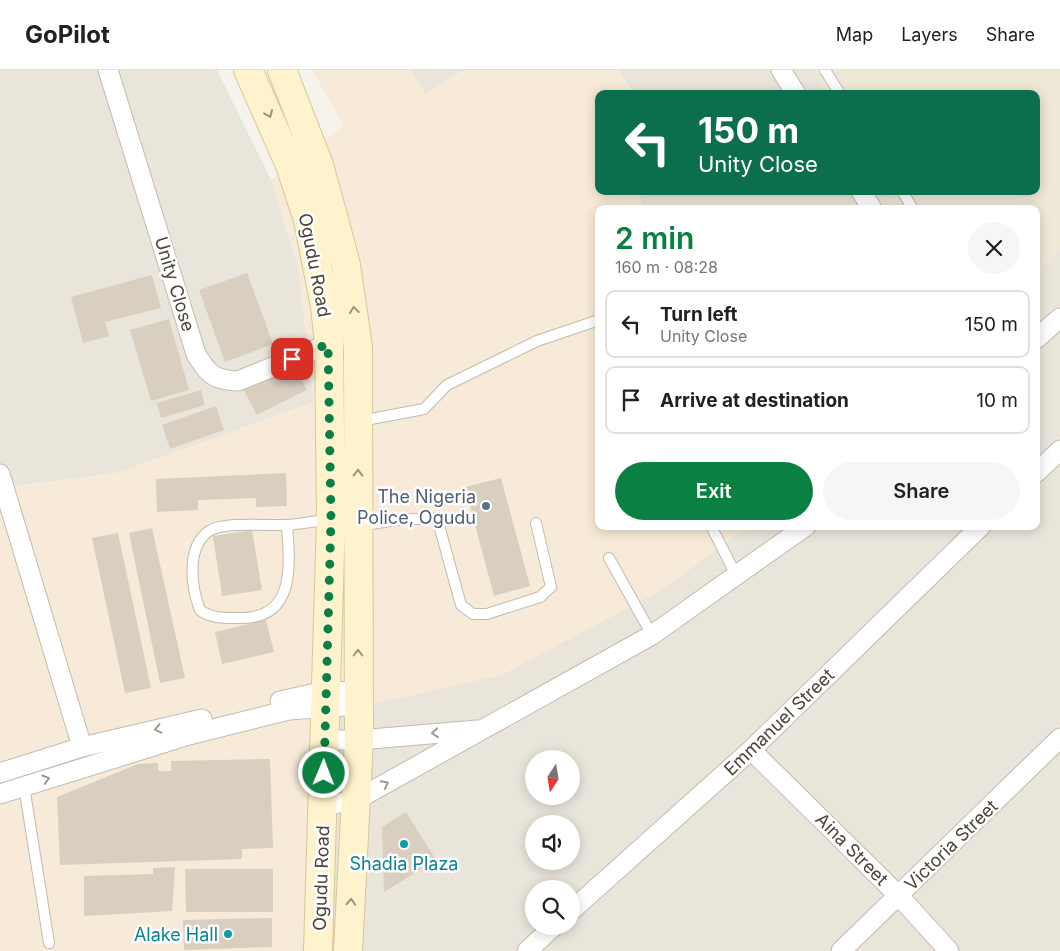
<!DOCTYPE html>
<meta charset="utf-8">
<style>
:root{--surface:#fff;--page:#f6f6f6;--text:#202124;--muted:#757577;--line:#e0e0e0;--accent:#0b8043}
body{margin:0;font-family:Inter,sans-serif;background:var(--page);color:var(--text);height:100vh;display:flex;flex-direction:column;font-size:19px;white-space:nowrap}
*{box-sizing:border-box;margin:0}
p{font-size:16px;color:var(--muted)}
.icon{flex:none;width:28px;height:28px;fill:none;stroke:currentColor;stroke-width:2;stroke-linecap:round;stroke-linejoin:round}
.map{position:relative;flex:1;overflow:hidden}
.side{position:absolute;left:595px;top:135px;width:445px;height:325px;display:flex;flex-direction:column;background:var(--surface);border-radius:10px;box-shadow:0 2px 12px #0003}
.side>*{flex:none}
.guide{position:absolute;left:595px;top:20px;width:445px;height:105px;border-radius:10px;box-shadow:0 2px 12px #0003;background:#0b6e4f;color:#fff;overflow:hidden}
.needle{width:32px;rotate:192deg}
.buttons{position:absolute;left:525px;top:680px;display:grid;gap:10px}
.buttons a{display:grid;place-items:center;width:55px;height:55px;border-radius:50%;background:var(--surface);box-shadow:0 2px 12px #0003;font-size:25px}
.pin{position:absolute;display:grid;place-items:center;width:42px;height:42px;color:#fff;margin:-21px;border-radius:10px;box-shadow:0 2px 8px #0006}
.me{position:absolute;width:55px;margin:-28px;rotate:1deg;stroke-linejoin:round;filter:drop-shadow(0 0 4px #0008)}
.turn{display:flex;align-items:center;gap:18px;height:105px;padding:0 20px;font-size:22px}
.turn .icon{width:65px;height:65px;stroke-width:2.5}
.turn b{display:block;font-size:35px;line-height:42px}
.round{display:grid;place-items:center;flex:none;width:52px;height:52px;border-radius:26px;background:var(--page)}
.head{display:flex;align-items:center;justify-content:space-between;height:85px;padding:0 20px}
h1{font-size:30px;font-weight:600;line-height:38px;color:var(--accent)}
.action{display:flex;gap:10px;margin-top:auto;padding:10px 20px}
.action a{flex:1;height:58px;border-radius:30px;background:var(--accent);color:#fff;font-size:20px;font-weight:600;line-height:58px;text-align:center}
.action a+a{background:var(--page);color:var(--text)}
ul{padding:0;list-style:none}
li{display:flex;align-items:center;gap:15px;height:68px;margin:0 10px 8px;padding:0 10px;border:2px solid var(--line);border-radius:10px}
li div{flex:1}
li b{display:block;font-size:19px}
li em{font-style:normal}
header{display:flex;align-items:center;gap:30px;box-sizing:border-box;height:70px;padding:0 25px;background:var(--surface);border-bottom:1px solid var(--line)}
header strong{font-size:24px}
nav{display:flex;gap:28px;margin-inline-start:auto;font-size:18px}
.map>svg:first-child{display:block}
.residential{fill:#eae5da;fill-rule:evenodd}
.commercial{fill:#f7ead8}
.education{fill:#efe8d6}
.building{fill:#d8cfc1}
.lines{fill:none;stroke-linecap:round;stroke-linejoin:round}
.lane-casing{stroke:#c2bbae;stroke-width:12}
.street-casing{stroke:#c2bbae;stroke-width:21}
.secondary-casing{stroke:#d6c79b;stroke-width:30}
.lane{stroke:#fff;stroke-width:10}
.street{stroke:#fff;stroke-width:19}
.secondary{stroke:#fff3cd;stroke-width:28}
.oneway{stroke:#9c937c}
.oneway2{stroke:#9c9892}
.route{stroke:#0b8043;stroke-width:9;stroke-dasharray:0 16.2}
.service-dot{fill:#5c6f8a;stroke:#fff;stroke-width:2}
.culture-dot{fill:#0f9aa8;stroke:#fff;stroke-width:2}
.labels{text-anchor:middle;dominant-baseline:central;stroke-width:5;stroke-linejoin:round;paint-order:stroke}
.street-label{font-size:18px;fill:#4b4439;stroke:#fff}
.service-label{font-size:18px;fill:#4e5e75;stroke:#fff;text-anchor:end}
.culture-label{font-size:18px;fill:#0d838f;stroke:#fff}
</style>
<header>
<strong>GoPilot</strong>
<nav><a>Map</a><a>Layers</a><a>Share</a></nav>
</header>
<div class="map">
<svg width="1060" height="881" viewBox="0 0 1060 881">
<rect width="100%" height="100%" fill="#f6f3ec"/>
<path class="residential" d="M0,0H217L271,110L298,197L314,332L117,403L0,418Z
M410,0H464L425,24Z
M619,0H813L828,24H635Z
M640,121H891L902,139H644L638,123Z
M1060,180V881H302L311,648L660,521L749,456H1036V200ZM534,689H571V726H534ZM534,754H571V791H534ZM534,819H571V856H534Z"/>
<path class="commercial" d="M312,0H410L425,24L464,0H619L635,24H599V121H640L638,123L644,139H599V456H749L660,521L502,605L312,648L302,881H0V418L117,403L314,332L298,197L271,110L344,56Z"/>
<path class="education" d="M813,0H1060V180L1036,200V139H902L891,121H1036V24H828Z"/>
<path class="building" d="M247,203L273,274L225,292L199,220Z
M152,205L161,238L105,252L109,266L83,273L71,227Z
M169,249L189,320L151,331L130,260Z
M294,294L307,320L257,345L243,319Z
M201,320L205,335L161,348L157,333Z
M216,336L224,360L170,379L162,355Z
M286,403L287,436L256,437V428L198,430V440L157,442L156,409Z
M501,408L530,516L494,526L465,417Z
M152,458L185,608L160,613L129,463Z
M252,460L262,520L222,526L213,466Z
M118,463L151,618L125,623L92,468Z
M266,550L274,582L222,594L215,562Z
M270,689L273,778L242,779V789L60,795L57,727L138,694L158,693V701H171V691Z
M406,742L436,790L384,822L382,757Z
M175,797L172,841L84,846V806L153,804V798Z
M185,799H273V842H186Z
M272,848V877L184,880L183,850Z"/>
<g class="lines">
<g class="lane-casing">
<path id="lane" d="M825,0L840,24
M902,121L913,139
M360,351L424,339L447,315L537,271L599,250
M287,455C290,497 296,551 236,548C223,548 210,548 200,540C191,517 186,477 209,461C224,451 268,456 286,455C301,454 315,451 329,450
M359,456L396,450L437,448L461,535L473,544H487L540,527L551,517L536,453
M711,456L736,505
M609,488L652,565
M24,716L49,873"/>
</g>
<g class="street-casing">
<path id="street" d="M108,0L196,284C208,304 213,310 238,311L329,274
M781,0L796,24
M861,121L872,139
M1036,269L1060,248
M1036,403L1060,380
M0,404L82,677
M280,631L325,621L359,622
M325,670H359L477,660
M751,680L899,826L949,881
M0,703L82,677L202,649
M0,724L189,665L289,640L359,635
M324,736L356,730L652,565L806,456
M571,841L751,680L981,456
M527,881L554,856
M841,881L1060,668"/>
</g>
<g class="secondary-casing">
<path id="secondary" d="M248,0L290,95L308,150L325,236L329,274L331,449L318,881
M282,0L319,95L333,146L346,195L358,277L359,670L348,881"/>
</g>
<use href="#lane" class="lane"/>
<use href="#street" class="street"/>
<use href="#secondary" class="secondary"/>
</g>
<defs><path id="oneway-chevron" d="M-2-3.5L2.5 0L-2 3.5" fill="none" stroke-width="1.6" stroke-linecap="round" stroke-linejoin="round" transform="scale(1.25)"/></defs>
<g class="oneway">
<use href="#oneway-chevron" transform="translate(269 44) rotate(67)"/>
<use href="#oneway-chevron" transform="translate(354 240) rotate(-97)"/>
<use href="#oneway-chevron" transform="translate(358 403) rotate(-89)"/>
<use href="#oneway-chevron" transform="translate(358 583) rotate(-90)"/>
<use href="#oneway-chevron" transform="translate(351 832) rotate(-87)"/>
</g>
<g class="oneway2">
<use href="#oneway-chevron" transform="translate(158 659) rotate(167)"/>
<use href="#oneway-chevron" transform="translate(435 663) rotate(175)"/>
<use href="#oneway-chevron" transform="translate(46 709) rotate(-17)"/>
<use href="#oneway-chevron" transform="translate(385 714) rotate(-28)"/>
</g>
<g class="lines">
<path class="route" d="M292,289L328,274L331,449L324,703"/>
</g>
<circle class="service-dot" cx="486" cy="436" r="5"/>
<g class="culture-dot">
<circle cx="404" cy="774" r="5"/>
<circle cx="228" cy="864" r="5"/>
</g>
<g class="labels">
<g class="street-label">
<text transform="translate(315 195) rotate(79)">Ogudu Road</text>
<text transform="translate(175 214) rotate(73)">Unity Close</text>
<text transform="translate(779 652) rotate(-44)">Emmanuel Street</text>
<text transform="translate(951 775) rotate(-44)">Victoria Street</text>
<text transform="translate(852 779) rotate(45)">Aina Street</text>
<text transform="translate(321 808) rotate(-88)">Ogudu Road</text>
</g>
<g class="service-label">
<text x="476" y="426">The Nigeria<tspan x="476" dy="21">Police, Ogudu</tspan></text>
</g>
<g class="culture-label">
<text x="404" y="793">Shadia Plaza</text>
<text x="218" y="864" text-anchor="end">Alake Hall</text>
</g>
</g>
</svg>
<div class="buttons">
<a><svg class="needle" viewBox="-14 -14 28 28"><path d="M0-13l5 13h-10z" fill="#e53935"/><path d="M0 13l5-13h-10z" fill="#757577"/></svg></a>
<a><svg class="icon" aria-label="sound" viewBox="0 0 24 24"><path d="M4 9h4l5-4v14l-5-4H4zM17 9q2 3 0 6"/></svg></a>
<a><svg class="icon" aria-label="search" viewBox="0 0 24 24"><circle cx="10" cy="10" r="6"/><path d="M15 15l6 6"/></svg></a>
</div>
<div class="pin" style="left:292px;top:289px;background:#d93025"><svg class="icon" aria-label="arrive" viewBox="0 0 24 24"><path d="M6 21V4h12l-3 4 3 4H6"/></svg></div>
<svg class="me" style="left:324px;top:703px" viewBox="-20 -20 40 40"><circle r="17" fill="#0b8043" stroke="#fff" stroke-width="3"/><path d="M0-11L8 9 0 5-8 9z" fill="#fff"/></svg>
<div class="guide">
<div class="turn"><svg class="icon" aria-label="left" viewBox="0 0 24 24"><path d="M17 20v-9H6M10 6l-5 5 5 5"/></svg><div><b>150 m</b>Unity Close</div></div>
</div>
<section class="side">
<div class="head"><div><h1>2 min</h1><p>160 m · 08:28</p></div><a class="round"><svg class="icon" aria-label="close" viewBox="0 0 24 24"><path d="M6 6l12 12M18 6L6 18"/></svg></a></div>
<ul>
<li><svg class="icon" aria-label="left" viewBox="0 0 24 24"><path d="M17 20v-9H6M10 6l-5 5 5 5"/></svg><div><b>Turn left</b><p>Unity Close</p></div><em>150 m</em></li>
<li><svg class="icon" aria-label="arrive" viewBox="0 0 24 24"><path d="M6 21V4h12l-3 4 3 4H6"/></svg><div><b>Arrive at destination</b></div><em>10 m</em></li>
</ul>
<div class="action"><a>Exit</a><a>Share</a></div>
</section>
</div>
